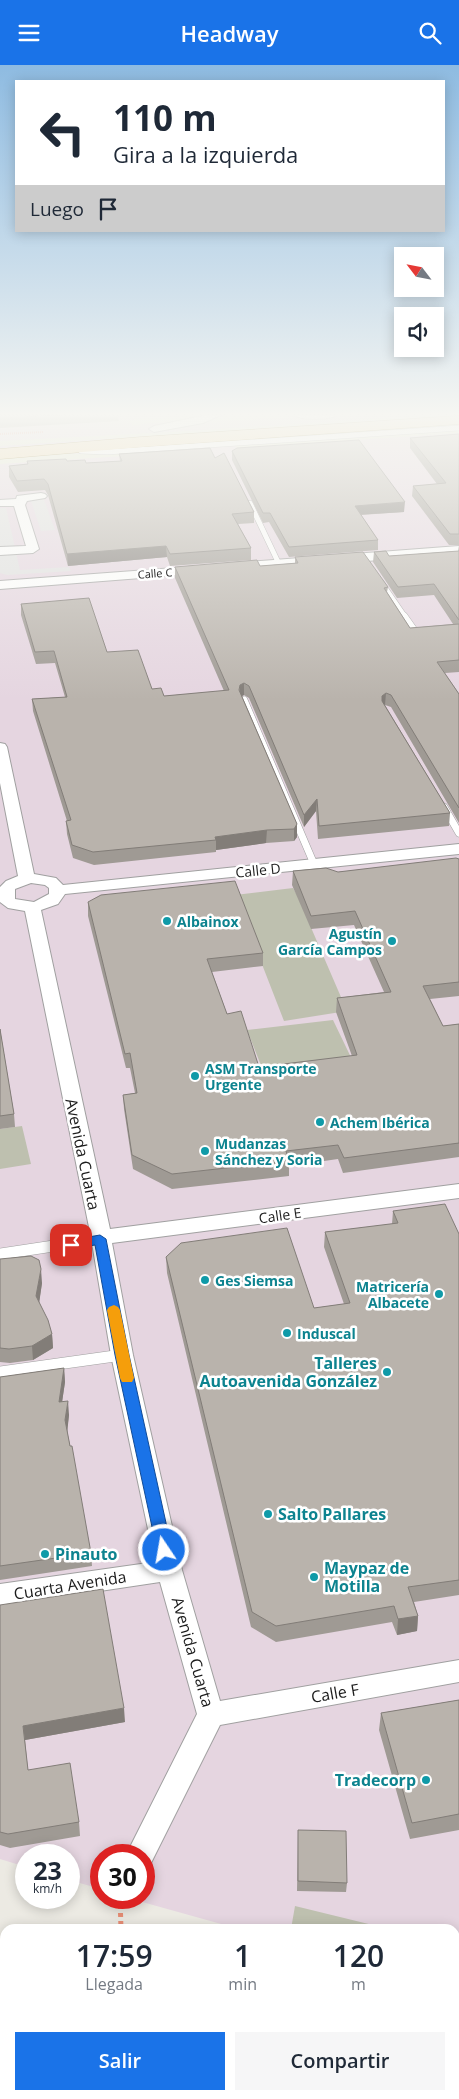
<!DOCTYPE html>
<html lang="es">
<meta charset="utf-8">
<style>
:root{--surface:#fff;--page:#f6f6f7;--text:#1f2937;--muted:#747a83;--accent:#1a73e8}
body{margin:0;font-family:"Open Sans",sans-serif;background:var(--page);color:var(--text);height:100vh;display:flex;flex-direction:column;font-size:19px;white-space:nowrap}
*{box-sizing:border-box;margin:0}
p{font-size:16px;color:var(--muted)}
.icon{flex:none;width:28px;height:28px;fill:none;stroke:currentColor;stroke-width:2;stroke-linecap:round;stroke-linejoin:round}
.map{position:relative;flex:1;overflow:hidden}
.side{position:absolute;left:0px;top:1859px;width:460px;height:176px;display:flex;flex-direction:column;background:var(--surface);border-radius:15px 15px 0 0;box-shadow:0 2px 12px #0003}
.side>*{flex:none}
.top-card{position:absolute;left:15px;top:15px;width:430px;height:152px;border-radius:0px;box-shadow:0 2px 12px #0003;background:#fff;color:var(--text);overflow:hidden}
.needle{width:32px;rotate:302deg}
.tools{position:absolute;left:394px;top:182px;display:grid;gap:10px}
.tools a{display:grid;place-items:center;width:50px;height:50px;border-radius:0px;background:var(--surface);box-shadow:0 2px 12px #0003;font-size:25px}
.speed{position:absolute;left:15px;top:1779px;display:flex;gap:10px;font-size:25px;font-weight:700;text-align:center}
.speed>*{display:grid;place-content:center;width:65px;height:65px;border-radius:50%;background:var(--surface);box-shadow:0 2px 12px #0003;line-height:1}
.speed small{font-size:12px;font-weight:400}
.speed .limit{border:8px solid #d22;background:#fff;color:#111}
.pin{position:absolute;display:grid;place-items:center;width:42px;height:42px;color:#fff;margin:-21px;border-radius:10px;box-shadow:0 2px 8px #0006}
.me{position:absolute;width:55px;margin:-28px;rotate:348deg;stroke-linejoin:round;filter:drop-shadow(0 0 4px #0008)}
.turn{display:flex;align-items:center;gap:18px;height:105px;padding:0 15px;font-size:22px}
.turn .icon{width:65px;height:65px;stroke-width:2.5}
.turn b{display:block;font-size:35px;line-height:42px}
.then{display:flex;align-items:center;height:48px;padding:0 15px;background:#0003;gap:10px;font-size:19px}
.eta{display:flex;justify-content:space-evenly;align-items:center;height:85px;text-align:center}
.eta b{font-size:30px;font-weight:600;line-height:35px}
.cta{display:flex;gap:10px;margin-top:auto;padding:10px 15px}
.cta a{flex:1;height:58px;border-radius:0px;background:var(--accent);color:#fff;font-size:20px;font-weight:600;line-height:58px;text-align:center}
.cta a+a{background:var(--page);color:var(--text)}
header{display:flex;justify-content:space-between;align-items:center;height:65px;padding:0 15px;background:var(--accent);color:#fff;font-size:22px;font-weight:600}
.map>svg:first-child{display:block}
.industrial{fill:#e5d5e0}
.construction{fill:#bec0af}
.farmland{fill:#e5e9d0}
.parking{fill:#e0e0e0}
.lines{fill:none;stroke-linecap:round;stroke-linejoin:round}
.service-far2-casing{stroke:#a0a0a0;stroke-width:6}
.service-far1-casing{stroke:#a0a0a0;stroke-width:8}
.service-casing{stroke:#a0a0a0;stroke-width:12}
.minor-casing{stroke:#a0a0a0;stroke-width:2}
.primary-casing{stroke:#846b10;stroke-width:1}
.path-far1{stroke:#ea8f76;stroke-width:2;stroke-dasharray:1 1;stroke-linecap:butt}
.path{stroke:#ea8f76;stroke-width:5;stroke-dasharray:4 4;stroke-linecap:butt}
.service-far2{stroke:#fff;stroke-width:5}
.service-far1{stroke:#fff;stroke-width:7}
.service{stroke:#fff;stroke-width:11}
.minor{fill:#fff;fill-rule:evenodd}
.primary{fill:#f1d8a3;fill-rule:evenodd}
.wall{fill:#9f9a94}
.shaded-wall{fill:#827d78}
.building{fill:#b9b3ac;stroke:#827d78}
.route{fill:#1a73e8;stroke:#114b97}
.slow{fill:#f59e0b}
.culture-dot{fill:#0f9aa8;stroke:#fff;stroke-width:2}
.labels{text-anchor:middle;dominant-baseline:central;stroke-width:5;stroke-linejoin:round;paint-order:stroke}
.far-street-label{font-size:11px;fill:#1c1c1c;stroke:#fff}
.street-label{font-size:14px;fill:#1c1c1c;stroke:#fff}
.culture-label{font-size:14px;font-weight:bold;fill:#0d838f;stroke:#fff;text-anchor:start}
.near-street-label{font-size:16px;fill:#1c1c1c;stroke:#fff}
.near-culture-label{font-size:16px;font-weight:bold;fill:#0d838f;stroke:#fff;text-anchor:start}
</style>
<header><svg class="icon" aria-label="menu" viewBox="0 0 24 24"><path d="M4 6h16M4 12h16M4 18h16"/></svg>Headway<svg class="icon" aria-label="search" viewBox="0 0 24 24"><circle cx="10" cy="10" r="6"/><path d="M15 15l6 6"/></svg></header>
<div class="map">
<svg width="459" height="2034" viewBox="0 0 459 2034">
<rect width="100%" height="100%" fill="#eceae3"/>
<path class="industrial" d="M0,350H459V1929L455,1928V1864H239L128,1833L144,1832V1790H101V1824L69,1815V1790H26V1802L0,1794Z"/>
<path class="construction" d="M293,823L297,830L347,946L284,956L235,830Z
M333,955L359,1009L268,1018L247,965Z
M22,1061L31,1099L0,1104V1064Z
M295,1841L389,1864H291Z"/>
<path class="farmland" d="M209,350L196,354L132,360L130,356L141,353Z
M225,350H281L292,352L210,357Z
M431,350H459L0,381V376L188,366Z
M459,357V362L111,385L177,377Z
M459,365V368L237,383L234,380Z
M202,383V386L0,399V392L39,388L110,389Z"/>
<path class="parking" d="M43,432L46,440L55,465L41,466L30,433Z
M0,443H6L20,505L69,502L71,506L7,510L0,508Z"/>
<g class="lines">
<g class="service-far2-casing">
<path id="service-far2" d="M81,386L107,387L459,363
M250,438L279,499
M381,517L405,552"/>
</g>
<g class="service-far1-casing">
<path id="service-far1" d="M404,551L416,568
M244,635L314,799
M444,742L459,768"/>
</g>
<g class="service-casing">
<path id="service" d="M0,1189L100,1174
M0,1307L122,1290"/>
</g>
<g class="minor-casing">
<path id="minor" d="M207,350H221L203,358L154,367L149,364L154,361Z
M294,350H337C331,355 300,355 294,350Z
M41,428L45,429L47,431L45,433L27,436L25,440L39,484L33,488L0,490V482L26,481L14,441H0V435L16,434L17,431Z
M459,481V489L233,506L227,502L233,498Z
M201,501L205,502L207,505L205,508L0,524V516Z
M0,678L5,679L7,682L34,809L56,813L63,820L459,779V789L65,829L58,839L41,845L110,1164L459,1119V1133L112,1178L133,1290L182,1505L220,1636L459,1595V1617L220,1660L150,1800L144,1802V1790H126L197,1649L160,1517L0,1541V1519L155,1497L111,1290L91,1172L25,846L8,843L0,837V822L6,816L18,811L0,718ZM31,818L45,820L49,823V829L34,837L15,834V824Z"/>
</g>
<g class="primary-casing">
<path id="primary" d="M459,351V359L141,382L0,394V384L141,372Z"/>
</g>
<path class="path-far1" d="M0,369L44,367"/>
<path class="path" d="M120,1832L121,1864
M123,2030V2034"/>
<use href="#service-far2" class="service-far2"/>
<use href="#service-far1" class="service-far1"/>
<use href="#service" class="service"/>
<use href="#minor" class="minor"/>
<use href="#primary" class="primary"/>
</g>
<path class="wall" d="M0,350H118L119,356L0,363Z
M459,369V480H449L412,431L413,421L437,419L410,383V373Z
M232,386L404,447L361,450L378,475V485L289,492L269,457L263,458L232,395Z
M119,389L215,393L254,447V458L238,459L251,483V495L170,501L167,492L68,501L48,430L45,425L18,427L9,412V401L27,399V396H67L86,398L120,396Z
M459,480V607L445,608L459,629V758L391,642L385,640L450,748L449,761L318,774L316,746L304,762L249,633L244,630L242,631L297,759V772L294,776L266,778L216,785V787L94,800L73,793L67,769L66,756H67L33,646L32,634L65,632L55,598L36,599L21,550V539L107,587L152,624L164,631L224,626L175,513V502L260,501L295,498V492L388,522L387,527L410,563L453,559L434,530L397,533L373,497L374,487L389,491L458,486Z
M459,794V931L430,934L443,961L459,959V1092L343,1108L338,1094L289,1101V1111L172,1124L133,1104L124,1044L123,1030L135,1028L130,1003H126L88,851V837L263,888V901L212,907L227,949L259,1002L352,991L336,947L337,933L384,927L354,860L311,864L292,820L293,806L338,807Z
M0,964L14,1049L15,1062L0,1064Z
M393,1146L459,1169V1530L414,1537L418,1551L417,1566L397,1570L392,1557L276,1577L251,1562L167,1208L166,1192L314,1243L344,1239L324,1182L325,1167L392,1159Z
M0,1194L42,1218L39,1237L52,1269L53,1283L33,1295L10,1298L0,1297Z
M64,1303L65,1317L62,1337L69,1350L67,1365L91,1488L92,1501L0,1515V1312Z
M0,1540L125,1657L25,1675L28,1705L79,1757L80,1771L10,1783L0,1780Z
M459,1635V1765L410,1774L379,1665L381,1648Z
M298,1765L347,1818L346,1827L297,1826Z"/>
<path class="shaded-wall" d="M405,437L404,447L355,450V441Z
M166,481L167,492L68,501L67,489Z
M244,618V630L240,632V620Z
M386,628L385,640L381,643L382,631Z
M317,734L316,746L304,762V750Z
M297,759V772L294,776V764Z
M267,765L266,778L216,785V775L215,772Z
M41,1204L42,1218L38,1246L36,1231Z
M52,1269L53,1283L33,1295L32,1281Z
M64,1303L65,1317L60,1351L59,1337Z
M68,1336L69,1350L67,1369L65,1355Z
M418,1551L417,1566L397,1570L398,1554Z
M124,1643L125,1657L25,1675L23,1661Z"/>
<path class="building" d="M0,350H60L0,353Z
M459,369V469H450L413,421L446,418L410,373Z
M359,375L405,437L355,441L378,475L289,482L270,448H263L232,386L237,383Z
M210,383L215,393L224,388L254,447L232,449L251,483L170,489L166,481L67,489L48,419L44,414L17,416L9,401L28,399L27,396L66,394L67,396L85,395L86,398L122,396L119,389Z
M386,486L389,491L459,486V555L434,519L398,522L374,487Z
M363,487L388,522L384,523L410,563L459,559V595L437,597L459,629V743L391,630L386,628L382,631V636L450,748L319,761L317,734L304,750L249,621L244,618L240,620L239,625L297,759L294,764L267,765L215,772L216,775L93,787L72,780L66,756L71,755L32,634L67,632L54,586L35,587L21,539L89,533L107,587L138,585L152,624L161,623L164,631L229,625L175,502L257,495L260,501L298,498L295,492Z
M456,793L459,794V917L423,921L443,961L459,959V1078L344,1093L338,1080L286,1086L289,1096L172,1109L132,1090L123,1030L137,1028L130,988L125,989L88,837L101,830L235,816L263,888L207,894L227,949L241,946L259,1002L357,990L337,933L391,927L355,846L311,851L293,806L326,803L338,807Z
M0,964L14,1049L0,1051Z
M445,1139L459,1169V1515L408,1522L418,1551L398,1554L394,1541L276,1561L252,1547L166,1192L181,1178L287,1163L314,1243L350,1238L325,1167L398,1158L393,1146Z
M31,1191L39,1195L41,1204L36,1231L48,1255L52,1269L32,1281L9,1284L0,1283V1194Z
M64,1303L59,1337L68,1336L65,1355L70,1381H72L91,1488L0,1501V1312Z
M103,1524L124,1643L23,1661L28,1705L70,1698L79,1757L8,1769L0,1767V1540Z
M459,1635V1749L412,1758L381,1648Z
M298,1765L346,1766L347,1818L298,1816Z"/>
<linearGradient id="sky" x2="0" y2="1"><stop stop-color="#8ebbe1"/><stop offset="0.55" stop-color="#f6f6f2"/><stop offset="1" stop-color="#f6f6f2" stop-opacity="0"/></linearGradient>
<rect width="459" height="635" fill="url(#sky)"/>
<path class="route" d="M100,1170L106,1174L129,1290L172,1485L170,1489L164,1491L159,1489L157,1485L115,1290L95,1180L71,1184L65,1180L71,1175Z"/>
<path class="slow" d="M114,1240L118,1242L120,1245L134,1313L132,1317H122L120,1313L107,1245L109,1242Z"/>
<g class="culture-dot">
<circle cx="167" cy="856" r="5"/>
<circle cx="392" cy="876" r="5"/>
<circle cx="195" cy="1011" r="5"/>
<circle cx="320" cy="1057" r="5"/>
<circle cx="205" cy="1086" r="5"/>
<circle cx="205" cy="1215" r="5"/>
<circle cx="439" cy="1229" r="5"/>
<circle cx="287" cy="1268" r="5"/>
<circle cx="387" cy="1307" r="5"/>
<circle cx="268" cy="1449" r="5"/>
<circle cx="45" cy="1489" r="5"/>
<circle cx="314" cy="1512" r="5"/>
<circle cx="426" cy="1715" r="5"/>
</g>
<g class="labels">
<g class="far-street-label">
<text transform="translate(155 508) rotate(-4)">Calle C</text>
</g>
<g class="street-label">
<text transform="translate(258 805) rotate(-6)">Calle D</text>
<text transform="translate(280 1150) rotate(-8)">Calle E</text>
</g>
<g class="culture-label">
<text x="177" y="856">Albainox</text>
<text x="382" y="868" text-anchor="end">Agustín<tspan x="382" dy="16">García Campos</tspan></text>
<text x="205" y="1003">ASM Transporte<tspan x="205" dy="16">Urgente</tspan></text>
<text x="330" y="1057">Achem Ibérica</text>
<text x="215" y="1078">Mudanzas<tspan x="215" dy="16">Sánchez y Soria</tspan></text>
<text x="215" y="1215">Ges Siemsa</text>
<text x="429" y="1221" text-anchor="end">Matricería<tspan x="429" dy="16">Albacete</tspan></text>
<text x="297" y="1268">Induscal</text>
</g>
<g class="near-street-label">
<text transform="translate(83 1089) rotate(78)">Avenida Cuarta</text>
<text transform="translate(70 1520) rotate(-9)">Cuarta Avenida</text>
<text transform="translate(193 1587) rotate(74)">Avenida Cuarta</text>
<text transform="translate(335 1628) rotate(-10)">Calle F</text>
</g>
<g class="near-culture-label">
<text x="377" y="1298" text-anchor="end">Talleres<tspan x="377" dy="18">Autoavenida González</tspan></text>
<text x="278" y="1449">Salto Pallares</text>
<text x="55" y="1489">Pinauto</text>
<text x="324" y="1503">Maypaz de<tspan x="324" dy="18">Motilla</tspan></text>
<text x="416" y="1715" text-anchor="end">Tradecorp</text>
</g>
</g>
</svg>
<div class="tools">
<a><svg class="needle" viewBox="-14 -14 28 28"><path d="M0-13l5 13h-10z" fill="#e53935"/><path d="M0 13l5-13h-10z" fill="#747a83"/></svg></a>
<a><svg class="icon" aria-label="sound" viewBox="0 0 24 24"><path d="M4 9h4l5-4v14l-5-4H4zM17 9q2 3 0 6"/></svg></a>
</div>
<div class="speed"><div>23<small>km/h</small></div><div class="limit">30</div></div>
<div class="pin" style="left:71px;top:1180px;background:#d93025"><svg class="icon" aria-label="arrive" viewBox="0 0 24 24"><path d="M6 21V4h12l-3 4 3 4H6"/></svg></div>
<svg class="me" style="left:164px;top:1485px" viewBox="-20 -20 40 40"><circle r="17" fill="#1a73e8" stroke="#fff" stroke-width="3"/><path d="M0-11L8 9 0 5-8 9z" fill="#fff"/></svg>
<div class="top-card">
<div class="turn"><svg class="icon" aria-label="left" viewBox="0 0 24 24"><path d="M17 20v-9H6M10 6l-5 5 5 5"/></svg><div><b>110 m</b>Gira a la izquierda</div></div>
<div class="then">Luego<svg class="icon" aria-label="arrive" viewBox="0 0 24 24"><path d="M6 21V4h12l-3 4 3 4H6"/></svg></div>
</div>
<section class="side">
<div class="eta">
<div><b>17:59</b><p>Llegada</p></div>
<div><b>1</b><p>min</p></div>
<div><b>120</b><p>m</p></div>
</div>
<div class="cta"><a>Salir</a><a>Compartir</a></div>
</section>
</div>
